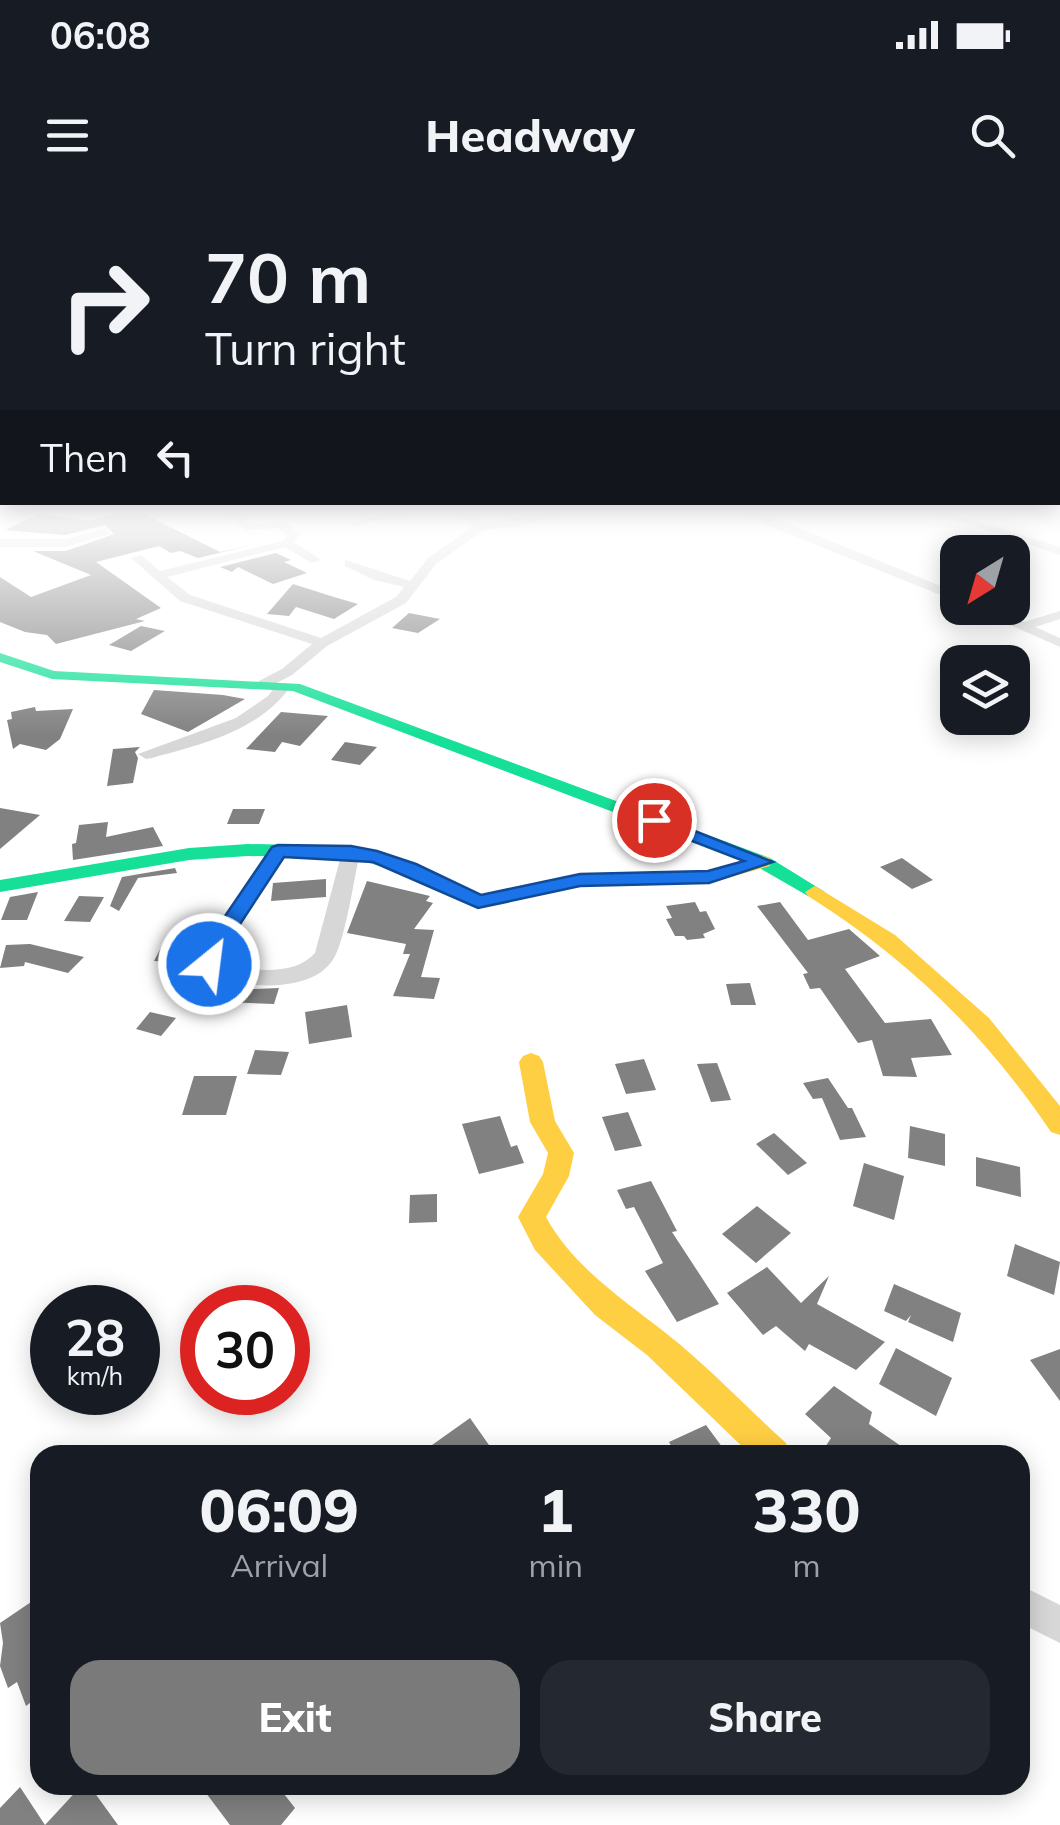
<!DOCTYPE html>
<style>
:root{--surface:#171b24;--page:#242831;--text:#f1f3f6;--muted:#9ea1a6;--accent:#7a7a7a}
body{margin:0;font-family:Mulish,sans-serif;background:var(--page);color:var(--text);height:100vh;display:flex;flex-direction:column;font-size:38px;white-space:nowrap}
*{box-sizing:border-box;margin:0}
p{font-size:32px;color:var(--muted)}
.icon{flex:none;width:55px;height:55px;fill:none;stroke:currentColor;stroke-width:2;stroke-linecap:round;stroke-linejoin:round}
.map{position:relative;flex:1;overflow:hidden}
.sheet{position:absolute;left:30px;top:1245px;width:1000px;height:350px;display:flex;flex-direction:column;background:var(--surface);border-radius:30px;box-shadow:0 5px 25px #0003}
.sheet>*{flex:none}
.guide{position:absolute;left:0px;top:0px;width:1060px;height:305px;box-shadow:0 5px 25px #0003;background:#171b24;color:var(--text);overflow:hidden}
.needle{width:65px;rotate:217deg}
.tools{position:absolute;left:940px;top:335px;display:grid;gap:20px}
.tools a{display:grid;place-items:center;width:90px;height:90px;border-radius:20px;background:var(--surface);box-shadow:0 5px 25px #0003;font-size:50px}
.speed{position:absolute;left:30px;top:1085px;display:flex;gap:20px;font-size:50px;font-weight:700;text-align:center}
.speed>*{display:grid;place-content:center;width:130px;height:130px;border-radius:50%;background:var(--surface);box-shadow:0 5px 25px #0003;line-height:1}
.speed small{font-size:25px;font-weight:400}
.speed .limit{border:15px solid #d22;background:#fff;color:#111}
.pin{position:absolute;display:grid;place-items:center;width:85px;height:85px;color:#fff;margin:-42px;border:5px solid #fff;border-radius:50%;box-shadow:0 2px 10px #0007}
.me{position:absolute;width:110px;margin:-55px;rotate:29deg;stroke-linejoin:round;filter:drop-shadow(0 0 8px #0008)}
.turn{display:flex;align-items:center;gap:35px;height:210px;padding:0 40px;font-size:45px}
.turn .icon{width:130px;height:130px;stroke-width:2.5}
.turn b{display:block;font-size:70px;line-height:85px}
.then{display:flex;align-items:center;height:95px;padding:0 40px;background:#0003;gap:20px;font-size:38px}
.eta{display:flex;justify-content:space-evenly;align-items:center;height:170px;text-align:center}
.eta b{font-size:60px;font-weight:800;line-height:70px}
.button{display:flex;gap:20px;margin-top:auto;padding:20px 40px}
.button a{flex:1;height:115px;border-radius:30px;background:var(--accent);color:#fff;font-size:40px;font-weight:800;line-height:115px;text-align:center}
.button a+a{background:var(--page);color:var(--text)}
.status{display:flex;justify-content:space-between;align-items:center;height:70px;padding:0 50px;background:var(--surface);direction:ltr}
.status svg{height:28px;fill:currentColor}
header{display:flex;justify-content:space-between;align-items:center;height:130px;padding:0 40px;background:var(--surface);font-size:45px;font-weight:800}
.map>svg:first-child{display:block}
.building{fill:#818181}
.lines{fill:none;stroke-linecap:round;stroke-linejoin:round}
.street{fill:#d7d7d7;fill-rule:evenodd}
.fast{fill:#16e098;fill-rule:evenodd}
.slow{fill:#ffcf43;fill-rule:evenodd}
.route{fill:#1a73e8;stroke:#114b97;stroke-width:2.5}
</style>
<div class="status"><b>06:08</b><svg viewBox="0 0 49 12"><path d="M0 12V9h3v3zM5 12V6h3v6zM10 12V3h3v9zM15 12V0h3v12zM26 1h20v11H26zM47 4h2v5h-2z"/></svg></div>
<header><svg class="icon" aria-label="menu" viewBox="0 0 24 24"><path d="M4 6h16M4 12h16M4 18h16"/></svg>Headway<svg class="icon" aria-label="search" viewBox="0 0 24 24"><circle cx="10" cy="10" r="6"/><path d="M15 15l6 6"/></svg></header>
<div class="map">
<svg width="1060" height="1625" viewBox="0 0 1060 1625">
<rect width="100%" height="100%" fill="#fff"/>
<path class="building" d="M134,309L220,352L256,344L198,358L180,351L171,353L159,346L96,362L161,408L136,419L145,421L56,444L47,435L25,432L0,422V377L31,397L91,375L33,351H66L114,334L105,325L65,335L5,330L40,314L89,321Z
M276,353L291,360L284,362L307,373L273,384L238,367L232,372L220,367Z
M293,384L334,397L358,404L334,419L296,407L289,416L267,414Z
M409,413L440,419L418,433L392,428Z
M141,426L165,431L131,451L109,445Z
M154,490L223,495L245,499L188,532L141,514Z
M35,507L36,511L73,509L60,539L46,550L20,544L13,549L7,520L12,519L11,512Z
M281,512L328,516L300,546L282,542L275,552L246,549Z
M345,542L377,547L360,565L331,560Z
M140,547L135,552L138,558L133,583L107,586L113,549Z
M0,608L40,615L0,649Z
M233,609H265L259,624H227Z
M108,622L106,637L153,627L163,646L73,660L72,644L76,643L79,625Z
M902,658L933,680L912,689L880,667Z
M175,668L177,673L138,678L119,711L110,706L122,677Z
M326,679V697L271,701L273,683Z
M367,681L430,696L426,701L433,703L414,729L434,730L421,777L440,778L434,799L393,796L410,754H403L406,744L347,733Z
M38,692L27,720H1L10,697Z
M79,696L104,697L90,722L64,721Z
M695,702L700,712L706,711L715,729L703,734L705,738L687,740L684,736H675L666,719L672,718L666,706Z
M780,702L808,740L849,729L880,756L845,769L885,823L931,819L952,855L911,858L917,877L883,876L872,840L858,843L820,788L810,789L803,774L808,773L757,706Z
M166,738L205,740L196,764L154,761Z
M30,744L84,757L68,773L25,762L24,766L0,768L6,745Z
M750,783L756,805H731L726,784Z
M227,786L253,789L279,788L274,804L221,802Z
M347,805L352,837L309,844L305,812Z
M150,812L176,818L161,836L136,829Z
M255,850L289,852L281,875L247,874Z
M644,859L656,890L626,894L615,864Z
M717,863L731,900L711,902L697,864Z
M194,876H237L226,915H182Z
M828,878L848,908H852L866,937L840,940L822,898L813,899L803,883Z
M628,912L642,946L615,951L602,917Z
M500,916L511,947L517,945L524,963L479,974L462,924Z
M910,926L945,934V966L908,958Z
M774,933L807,963L788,975L756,944Z
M976,957L1020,967L1021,997L976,986Z
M864,963L904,976L894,1020L853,1006Z
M651,981L677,1031L672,1032L719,1104L677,1122L645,1071L663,1063L634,1007L626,1009L617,990Z
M437,994V1022L409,1023L410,995Z
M757,1006L791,1033L756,1063L722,1034Z
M1015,1044L1060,1062L1054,1095L1007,1076Z
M767,1067L801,1103L829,1076L817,1104L885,1142L856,1170L809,1144L805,1151L776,1126L763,1135L727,1093Z
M894,1084L961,1113L953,1142L908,1122L911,1115L906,1121L884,1111Z
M896,1148L952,1178L936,1216L879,1184Z
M1060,1149V1201L1030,1160Z
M834,1186L872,1212L869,1224L914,1255H820L831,1238L805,1214Z
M470,1218L496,1255H418Z
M706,1225L728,1255H676L669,1242Z
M40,1396V1495L26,1506L17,1482L8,1488L0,1466L3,1443L0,1423Z
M82,1585H89L118,1625H0V1608L20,1587L45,1625Z
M200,1585H277L295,1608L281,1625H230Z"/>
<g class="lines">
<path class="street" d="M221,309H233L252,324L284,322L300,334L294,342L321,360L311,363L285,347L167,377L190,395L321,438L396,397L404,387L374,380L345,366V360L410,381L428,358L474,326L446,309H459L485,323L573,309L523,326L484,330L436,364L406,403L327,446L292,475L269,487H259V481L282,469L312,444L180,401L131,358L141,355L160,371L283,341L287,335L278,328L246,330Z
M411,309H432L354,326L348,323Z
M739,309H752L958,393V402L764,324Z
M924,309H939L1060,347V355Z
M106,329L110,334L65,347H0V339H65Z
M972,408H989L1024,422L1060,411V419L1035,427L1060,438V447Z
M278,483L291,486C259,531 203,544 152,558L146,559L138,554L236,518L268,496Z
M278,645L287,651L227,744L221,765C252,769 292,778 315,753L342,652L351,646L360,652C354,678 346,737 334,758C311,797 237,786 201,776L198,771L207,744L271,647Z
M1020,1385L1060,1405V1443L1020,1423Z"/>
<path class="fast" d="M0,453L54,471L300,484L770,658L825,692L815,698L808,696L756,666L293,491L52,479L0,462Z
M248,644L351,646L417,664L492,701L489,705H475L403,672L350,658L248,656L189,660L0,692V680L189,648Z"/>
<path class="slow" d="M763,656L770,658V666L709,683L580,686L482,707L472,701L482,695L580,674L708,671Z
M815,686L895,735L989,818L1060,906V935L1051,932C985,834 908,759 808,696L805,692Z
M531,853L539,856L543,862L555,921L574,953L569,976L546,1017C573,1067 624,1100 667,1134C709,1167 746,1207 786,1243L790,1255H751L647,1155L595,1115L535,1050L518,1017L543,974L548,953L530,922L519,862L523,856Z"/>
</g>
<linearGradient id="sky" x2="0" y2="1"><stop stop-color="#a3c8ec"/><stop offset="0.58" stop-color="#fff"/><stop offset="1" stop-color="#fff" stop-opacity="0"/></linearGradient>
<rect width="1060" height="536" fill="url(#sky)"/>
<path class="route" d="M654,615L773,662L709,683L580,686L478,708L373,662L284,657L227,744L217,770H201L198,764L206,744L272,647L278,645L351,646L377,651L416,664L481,695L580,674L708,671L744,661L648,624L645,620Z"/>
</svg>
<div class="tools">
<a><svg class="needle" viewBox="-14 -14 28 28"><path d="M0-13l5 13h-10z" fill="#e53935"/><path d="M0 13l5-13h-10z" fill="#9ea1a6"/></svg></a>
<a><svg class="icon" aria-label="layers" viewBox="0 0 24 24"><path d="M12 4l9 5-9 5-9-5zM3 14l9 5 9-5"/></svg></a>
</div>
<div class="speed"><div>28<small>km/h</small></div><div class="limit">30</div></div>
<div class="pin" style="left:654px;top:620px;background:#d93025"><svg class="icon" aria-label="arrive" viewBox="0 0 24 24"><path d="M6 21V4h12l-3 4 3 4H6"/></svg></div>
<svg class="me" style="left:209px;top:764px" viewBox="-20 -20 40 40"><circle r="17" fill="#1a73e8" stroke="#fff" stroke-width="3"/><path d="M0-11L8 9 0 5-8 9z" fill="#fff"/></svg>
<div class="guide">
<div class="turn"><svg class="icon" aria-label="right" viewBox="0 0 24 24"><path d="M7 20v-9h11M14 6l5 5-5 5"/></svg><div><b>70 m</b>Turn right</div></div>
<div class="then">Then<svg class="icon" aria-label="left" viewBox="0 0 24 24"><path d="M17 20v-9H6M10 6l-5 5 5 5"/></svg></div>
</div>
<section class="sheet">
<div class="eta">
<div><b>06:09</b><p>Arrival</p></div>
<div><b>1</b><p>min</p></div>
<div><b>330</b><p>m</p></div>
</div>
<div class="button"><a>Exit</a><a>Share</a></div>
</section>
</div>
